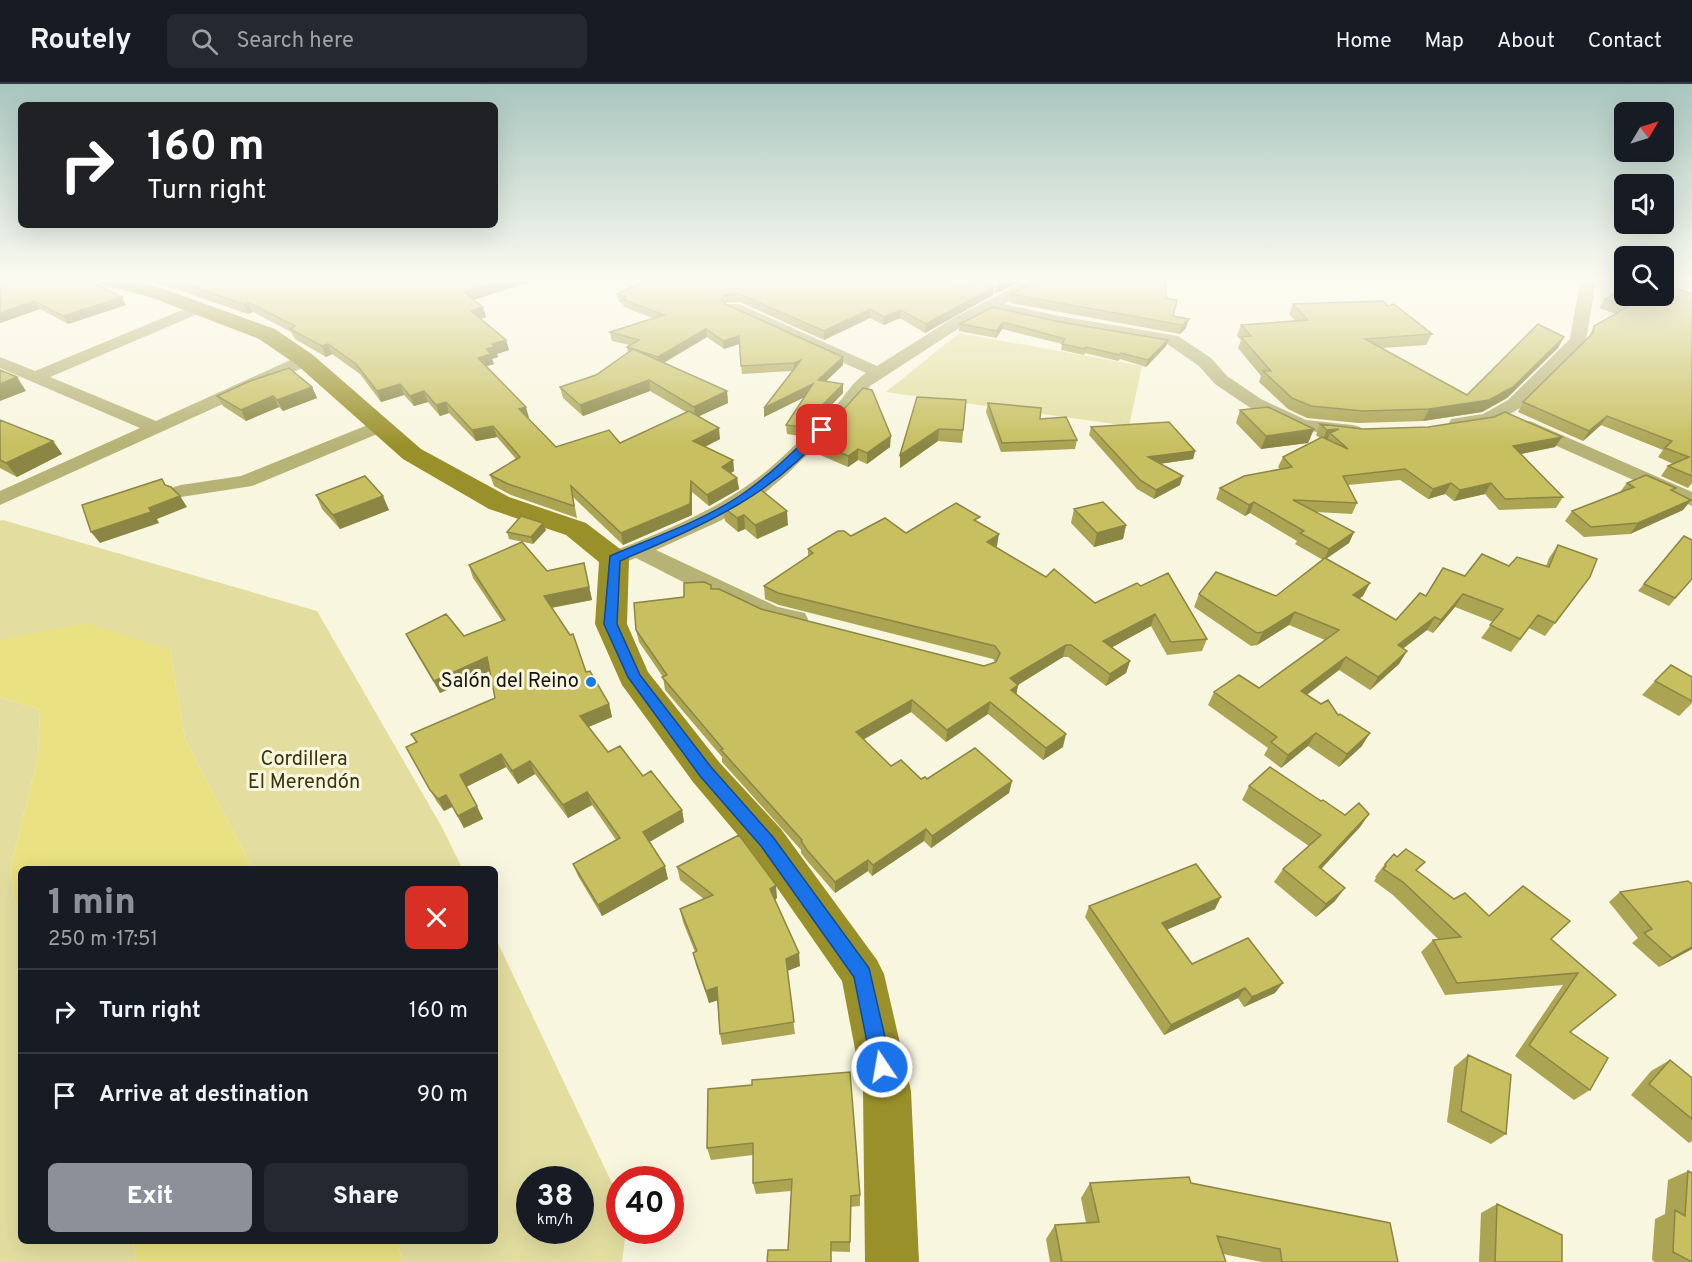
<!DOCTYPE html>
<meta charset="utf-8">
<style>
:root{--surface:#171b24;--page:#242831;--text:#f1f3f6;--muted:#9ea1a6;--line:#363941;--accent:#8c9099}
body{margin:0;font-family:Overpass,sans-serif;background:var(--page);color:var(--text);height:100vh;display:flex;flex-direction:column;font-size:22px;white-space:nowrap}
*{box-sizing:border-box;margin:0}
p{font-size:20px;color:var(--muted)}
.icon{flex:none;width:33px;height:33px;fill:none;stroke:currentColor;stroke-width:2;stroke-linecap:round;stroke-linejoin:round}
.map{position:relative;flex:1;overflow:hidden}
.details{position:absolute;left:18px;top:782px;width:480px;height:378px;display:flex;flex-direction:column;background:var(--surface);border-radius:9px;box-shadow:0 6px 24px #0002}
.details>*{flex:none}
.guide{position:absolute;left:18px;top:18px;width:480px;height:126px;border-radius:9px;box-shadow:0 6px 24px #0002;background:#202124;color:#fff;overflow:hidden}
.needle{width:39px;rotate:52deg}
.controls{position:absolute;left:1614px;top:18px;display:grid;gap:12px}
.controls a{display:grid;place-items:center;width:60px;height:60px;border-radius:9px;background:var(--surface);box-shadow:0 6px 24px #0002;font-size:30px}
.speed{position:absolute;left:516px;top:1082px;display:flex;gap:12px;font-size:30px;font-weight:700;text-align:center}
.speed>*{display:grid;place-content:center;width:78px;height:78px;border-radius:50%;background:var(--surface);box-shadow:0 6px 24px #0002;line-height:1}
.speed small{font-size:15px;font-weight:400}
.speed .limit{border:9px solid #d22;background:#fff;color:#111}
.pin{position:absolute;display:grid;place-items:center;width:51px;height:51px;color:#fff;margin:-26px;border-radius:12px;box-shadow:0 3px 9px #0006}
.me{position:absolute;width:66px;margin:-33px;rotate:348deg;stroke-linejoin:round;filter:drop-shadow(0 0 4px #0008)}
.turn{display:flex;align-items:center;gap:21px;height:126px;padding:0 30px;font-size:27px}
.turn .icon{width:78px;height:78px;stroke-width:2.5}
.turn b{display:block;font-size:42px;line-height:51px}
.round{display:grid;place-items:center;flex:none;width:63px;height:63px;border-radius:9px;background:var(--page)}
.overview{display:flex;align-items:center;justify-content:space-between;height:102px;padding:0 30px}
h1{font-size:36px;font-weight:800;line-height:45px;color:var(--accent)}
.primary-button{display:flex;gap:12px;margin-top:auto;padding:12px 30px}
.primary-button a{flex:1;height:69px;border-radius:9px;background:var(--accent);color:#fff;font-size:24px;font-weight:800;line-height:69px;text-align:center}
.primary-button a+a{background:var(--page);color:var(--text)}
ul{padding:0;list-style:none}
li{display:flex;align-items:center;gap:18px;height:84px;padding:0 30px;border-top:2px solid var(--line)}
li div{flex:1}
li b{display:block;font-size:22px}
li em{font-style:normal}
header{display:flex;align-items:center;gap:36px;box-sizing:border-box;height:84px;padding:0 30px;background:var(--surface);border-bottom:2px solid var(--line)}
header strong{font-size:28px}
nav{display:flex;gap:33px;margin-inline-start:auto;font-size:21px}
.search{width:420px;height:54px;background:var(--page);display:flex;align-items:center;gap:15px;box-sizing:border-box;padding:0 21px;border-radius:9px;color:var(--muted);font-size:22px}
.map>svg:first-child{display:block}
.green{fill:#e3dea0;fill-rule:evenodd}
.water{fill:#e9e182}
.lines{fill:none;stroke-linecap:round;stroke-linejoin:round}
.street{fill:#b7b276;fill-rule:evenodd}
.secondary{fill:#999029;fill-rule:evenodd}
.wall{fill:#aba453}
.shaded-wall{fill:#8b8643}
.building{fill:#c7bf60;stroke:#8b8643;stroke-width:1.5}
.route{fill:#1a73e8;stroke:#114b97;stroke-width:1.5}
.poi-dot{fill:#147ce4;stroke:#f8f6df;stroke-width:2}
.labels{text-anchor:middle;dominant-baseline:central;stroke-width:6;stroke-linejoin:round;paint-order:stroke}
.poi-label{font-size:20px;fill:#14140c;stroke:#f8f6df;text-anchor:end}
.park-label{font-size:20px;fill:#39350c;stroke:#f8f6df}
</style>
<header>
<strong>Routely</strong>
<div class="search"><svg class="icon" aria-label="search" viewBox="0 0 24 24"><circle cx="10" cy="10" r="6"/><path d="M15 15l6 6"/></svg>Search here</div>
<nav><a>Home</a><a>Map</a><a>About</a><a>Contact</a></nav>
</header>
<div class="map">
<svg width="1692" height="1178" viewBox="0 0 1692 1178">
<rect width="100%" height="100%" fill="#f8f6df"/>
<path class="green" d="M959,249L1142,282L1129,342L886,308Z
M3,436L317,527L443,745L462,784H252L185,655L170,566L0,556V437Z
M0,613L40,626L38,673L10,786L21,849V1156L133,1157L136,1178H0Z
M495,853L619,1114L620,1146H626L622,1178H402L398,1157L495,1156ZM530,1095H580V1146H530Z"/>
<path class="water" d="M86,539L170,566L185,655L252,784H21V849L10,786L38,673L40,626L0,613V556Z
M133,1157H398L402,1178H136Z"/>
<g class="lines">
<path class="street" d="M1026,197H1045L1004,220L1059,232L1178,252L1211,274L1227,292L1261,315L1306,336L1353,341L1360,343L1363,347L1360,351L1353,353L1295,345L1249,323L1215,300L1199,282L1167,260L1059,242L992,227L967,239L870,302L840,339L786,391L760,413L720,437L656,466L778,523L805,529L808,535L805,541C774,549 669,490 636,474L614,482L606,480L603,475L606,470C668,446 729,422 778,377C797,359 817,341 835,323C845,312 853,297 866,289L727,226L725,223L727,220H739L877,282L955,233Z
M1580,197H1596L1586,256L1520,324L1495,339L1458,345L1451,343L1449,339L1451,335L1483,330L1508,316L1570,255Z
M199,219L205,221L207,224L205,227L50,293L156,337L299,272H311L314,276L311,280L0,421V407L140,344L0,284V273L35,287Z
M380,336L387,338L389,342L387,346L252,402L181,413L174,411L171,407L174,403L181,401L241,392Z
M1530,337L1692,408V422L1523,347L1521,343L1523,339Z"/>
<path class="secondary" d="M100,197H132L164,205L275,245L313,271L421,365L509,413L586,439L624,468L629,475L627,540L648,588L719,678L781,745L877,876L884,890L911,1007L919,1178H865L863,1007L842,897L753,769L693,698L622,601L595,540L599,478L566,451L489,425L403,375L297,281L259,255L150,213L103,201Z"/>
</g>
<path class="wall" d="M0,197L126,221L68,240L40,225L0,239Z
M152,197H532L474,216L483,223L486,233L481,235L506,256L509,266L497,270L498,273L492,275L494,280L486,282L529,334H528L556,363L620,359L686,328L650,307L583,332L563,314L560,303L596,291L628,269L627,263L630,261L612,257L610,248L653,234L624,223L623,220L619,218L617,210L959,202L993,211L925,249L900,234L884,241L870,234L824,256L740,218L725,219V220L843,281L826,297L843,309L801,352L787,350L786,341L804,313L764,333V324L792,287L742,290L739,260L724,265L707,253L664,279L727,307L728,319L699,332L720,355L705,363L733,376L734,387L731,389L737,394L739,405L709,422L692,408V431L623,461L573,413L577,434L511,411L494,402L490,391L516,375L497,353L476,357L449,329L440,332L428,318L414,322L404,311L381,318L360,290L332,270L326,273L295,255L291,248L253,228L248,230Z
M1011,210L1166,214L1173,232L1186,244L1180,250L1010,219Z
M1692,210V399L1688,404L1661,392L1668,382L1673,380L1658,373L1663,366L1601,341L1583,357L1518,328L1523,318L1589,253L1594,242L1616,230L1599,224L1605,215Z
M1293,220L1388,222L1432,250L1426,261L1382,264L1467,311L1558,264L1507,314L1482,328L1423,337L1358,339L1307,334L1288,325L1259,298L1261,292L1238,264L1241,256L1237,252L1241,241L1295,237L1289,230Z
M993,223L1060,238L1168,256L1166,262L1146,283L1120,275L1118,277L1085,269L1084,271L1061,266L1062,260L1002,245L996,254L959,247L960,240Z
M312,303L317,314L283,327L279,323L246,337L223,322L217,312Z
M863,304L890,363L867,380L858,376L848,383L818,370V359L825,354V346Z
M966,316L962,359L938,357L900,384V371Z
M988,319L1040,335L1077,356L1075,365L1001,368L986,328Z
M1240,326L1314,345L1308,359L1261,365L1236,339Z
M0,336L53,357L62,370L17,393L0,384Z
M1320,340L1363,345L1562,353L1555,363L1520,370L1563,413L1556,424L1499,426L1485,410L1454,417L1445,410L1428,415L1400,396L1348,401L1357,419L1352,430L1316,428L1354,448L1349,459L1326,475L1363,512L1359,515L1396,536L1426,512L1465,492L1509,482H1546L1549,474L1558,461L1590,493L1545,552L1529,544L1511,568L1481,554L1493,538L1455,523L1433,549L1427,546L1403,564L1407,567L1399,580L1370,606L1339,586L1307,611L1338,631L1362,662L1339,683L1308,662L1281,684L1264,671L1268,664L1208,621L1214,608L1259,604L1325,556L1289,541L1257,561L1251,562L1194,523L1199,510L1276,512L1323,476L1295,460L1297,457L1250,429L1245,432L1216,415L1220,404L1280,385L1278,383L1283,373L1320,354L1316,351Z
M1091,343L1195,367L1193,375L1159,380L1180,401L1154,415L1137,405L1089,351Z
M1627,399L1673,407L1691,416L1683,426L1630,450L1584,453L1565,437L1572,427L1620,408Z
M316,411L389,426L340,445L322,425Z
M723,423L788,441L757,455L745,445L738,448L725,437Z
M1074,425L1126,441L1123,455L1094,463L1071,439Z
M979,439L997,462L995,463L1046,493L1095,519L1137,499L1207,555L1202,567L1167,571L1151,542L1112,563L1130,577L1126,589L1106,602L1068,573H1063L1018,601L1016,610L1063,663L1043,676L988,630L946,658L911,628L863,656L891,682L921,695L1012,697L1009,709L931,764L924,757L872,792L868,787L835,809L808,778L801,769V766L722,678V673L665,606L663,593L639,558L636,546L684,513L712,505L761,525L984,582L995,578L993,575L779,521L765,515L764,502L808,472V465L851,452L906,449Z
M546,446L533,460L509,455L507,448Z
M1684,452L1692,495L1669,522L1638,507Z
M584,479L592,516L552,524L586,588L609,620L612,633L588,643L608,668L643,692L682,726L684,738L649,758L668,795L602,832L578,792L573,780L616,756L592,721L568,734L535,690L518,700L506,683L466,703L483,735L464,744L452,723L444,727L437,718L406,663L416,659L411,650L495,614L490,587L440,609L412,562L406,550L464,552L502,537L473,494L469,481L547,487Z
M1692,593V619L1679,632L1642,611L1655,597Z
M1249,702L1321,717L1345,731L1369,730L1360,743L1321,785L1335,817L1316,833L1274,798L1283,785L1309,762L1242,716Z
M1385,780L1417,787L1454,815L1489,832L1551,855L1616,911L1570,948L1590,1006L1574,1016L1515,972L1563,901L1445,911L1421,868L1433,856L1438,855L1393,811L1374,797L1376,794L1375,793Z
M677,783L777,814L775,816L800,882L787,887L795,950L722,961L720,950L717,916L709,919L696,881L693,869L695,868L683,838L680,825L704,815L680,796Z
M1620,808L1692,865L1659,883L1632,859L1638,854L1609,818Z
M1089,822L1215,825L1167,845L1192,880L1275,909L1244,923L1238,914L1164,951L1085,833Z
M1468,971L1506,1050L1491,1060L1447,1038L1454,983Z
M1670,976L1692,994V1057L1689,1059L1631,1011L1651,987Z
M708,1005L860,1111V1122L850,1123V1168L788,1166L791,1107L756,1110L753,1099V1071L711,1076L707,1064Z
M1688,1087L1692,1178H1655L1652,1176L1655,1135L1665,1130L1668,1096Z
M1090,1099H1191L1398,1178H1262L1223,1170L1226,1178H1050L1046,1155L1055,1141L1086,1139L1081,1114Z
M1497,1120L1562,1178H1479L1481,1129Z"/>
<path class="shaded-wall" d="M500,197H532L467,218L464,208Z
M1005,197H1022L995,210L996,201Z
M994,203L993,211L925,249L926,240Z
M122,213L126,221L68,240L63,232Z
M34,217L40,225L0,239V229Z
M248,218L253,228L248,230L243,220Z
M483,223L486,233L474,237L471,227Z
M870,225V234L824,256V247Z
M901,226L900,234L884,241V233Z
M1189,235L1186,244L1180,250L1182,241Z
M1003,238L1002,245L996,254L997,247Z
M706,245L707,253L659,281L658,273Z
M739,252V260L724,265L723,257Z
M1564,253L1558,264L1507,314L1482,328L1423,337L1429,325L1489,316Z
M506,256L509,266L497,270L498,273L492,275L494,280L481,284L478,274L492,260Z
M1168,256L1166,262L1146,283L1148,276Z
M328,260L332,270L326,273L322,262Z
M843,273V281L819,304L818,296Z
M801,276L794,287V279Z
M17,293L26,307L0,317V300Z
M649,296L650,307L583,332L580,321Z
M400,300L404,311L381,318L377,307Z
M813,300V309L764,333V324Z
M843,300V309L801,352V343Z
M312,303L317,314L283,327L277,316Z
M424,307L428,318L414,322L410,312Z
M727,307L728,319L695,334L694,323Z
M273,312L279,323L246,337L241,326Z
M446,318L449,329L440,332L436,321Z
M526,323L529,334L522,336L519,325Z
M1607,332L1601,341L1583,357L1589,347Z
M493,342L497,353L476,357L472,346Z
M719,344L720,355L694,368L693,357Z
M939,345L938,357L900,384V371Z
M1314,345L1308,359L1261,365L1266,352Z
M1339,345L1330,349L1327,356L1322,357L1327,346Z
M891,352L890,363L867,380V369Z
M1562,353L1555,363L1506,373L1513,362Z
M53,357L62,370L17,393L6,379Z
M858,365V376L848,383V372Z
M1195,367L1193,375L1145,382L1148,373Z
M733,376L734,387L723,394L722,383Z
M1183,392L1180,401L1154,415L1156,406Z
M737,394L739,405L709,422L707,411Z
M691,397L692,408V431L623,461L621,449Z
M1451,399L1445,410L1428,415L1433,405Z
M1491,399L1485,410L1454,417L1460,406Z
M180,412L187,423L157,435L159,439L100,459L91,448Z
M383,412L389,426L340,445L333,431Z
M1691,416L1683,426L1630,450L1638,439Z
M1254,418L1250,429L1245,432L1249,421Z
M787,427L788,441L757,455L755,441Z
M744,431L745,445L738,448L737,434Z
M543,439L546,446L533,460L531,453Z
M1126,441L1123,455L1094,463L1097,449Z
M1354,448L1349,459L1324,476L1329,465Z
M999,450L997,462L985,471L987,458Z
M584,479L592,516L548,524L544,512Z
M1370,499L1363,512L1346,524L1353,511Z
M1463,510L1455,523L1433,549L1441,536Z
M1295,528L1289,541L1257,561L1263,548Z
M1155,530L1151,542L1100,570L1103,557Z
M1435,533L1427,546L1391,574L1398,561Z
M1066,561L1063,573L1008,607L1010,594Z
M1407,567L1399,580L1370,606L1378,593Z
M487,573L492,586L440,609L434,597Z
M1346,573L1339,586L1294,620L1301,607Z
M1130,577L1126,589L1106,602L1110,590Z
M1018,601L1016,613L1011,606Z
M912,616L911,628L855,660L856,648Z
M990,618L988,630L946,658L947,646Z
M609,620L612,633L584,645L580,632Z
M1316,649L1308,662L1281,684L1288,671Z
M1370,649L1362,662L1339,683L1347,670Z
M1066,650L1063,663L1043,676L1046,664Z
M501,670L506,683L466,703L460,691Z
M530,677L535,690L518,700L512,687Z
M1012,697L1009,709L931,764L932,752Z
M587,708L592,721L568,734L563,721Z
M446,711L452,723L444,727L438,715Z
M477,722L483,735L464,744L458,732Z
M682,726L684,738L646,760L643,748Z
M1369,730L1360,743L1310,797L1319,783Z
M926,745L924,757L872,792L873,781Z
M868,776V787L835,809V798Z
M665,782L668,795L602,832L598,821Z
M776,801L777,814L772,818L770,805Z
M1345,804L1335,817L1316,833L1326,820Z
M1221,813L1215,825L1157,850L1162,839Z
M1692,863V865L1659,883L1672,874Z
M799,869L800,882L787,887L786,875Z
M1283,899L1275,909L1244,923L1252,913Z
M717,903L719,916L709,919L706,907Z
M1245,904L1238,914L1164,951L1171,941Z"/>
<path class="building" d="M0,197H91L122,213L63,232L34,217L0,229Z
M175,197H500L464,208L483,223L471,227L506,256L492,260L495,263L486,265L491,270L478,274L526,323L519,325L556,363L609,346L620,359L689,327L719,344L693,357L733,376L722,383L737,394L707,411L691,397L690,420L621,449L571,402L574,422L508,400L490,391L520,373L493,342L472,346L446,318L436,321L424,307L410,312L400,300L377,307L356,280L328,260L322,262L290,245L295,242L248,218L243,220Z
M645,197H948L959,202L974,197H981L994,203L926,240L901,226L884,233L870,225L824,247L739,210L724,211L722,216L725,220L843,273L818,296L843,300L801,343L786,341L813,300L764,324L801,276L794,279L741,282L739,252L723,257L706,245L658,273L627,263L639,256L610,248L664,231L622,215L626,213L617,210Z
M1035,197H1166V214L1177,216L1173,232L1189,235L1182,241L1011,210Z
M1664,200L1692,210V392L1668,382L1689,373L1665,364L1672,357L1607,332L1589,347L1523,318L1593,249L1594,242L1628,223L1605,215L1624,204V212H1664Z
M1383,217L1388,222L1394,220L1432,250L1365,255L1467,311L1538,240L1564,253L1513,303L1489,316L1429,325L1363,327L1311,322L1292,314L1263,287H1271L1241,253L1251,252L1241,241L1308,236L1293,220Z
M993,223L1060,238L1168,256L1148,276L1121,269L1119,271L1086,263L1085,265L1062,260L1065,255L1003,238L997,247L960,240Z
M633,265L727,307L694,323L649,296L580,321L560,303L596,291Z
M289,284L312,303L277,316L273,312L241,326L217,312L250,297Z
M0,286L17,293L0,300Z
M863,304L872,306L891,352L867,369L858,365L848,372L818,359L835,347L825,346Z
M917,313L966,316L963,346L939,345L900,371Z
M988,319L1041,324L1040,335L1066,333L1077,356L1002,359Z
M1268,323L1314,345L1266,352L1240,326Z
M1505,328L1562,353L1513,362L1563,413L1505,415L1491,399L1460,406L1451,399L1433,405L1405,385L1343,392L1357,419L1293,416L1354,448L1329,465L1300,449L1304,447L1254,418L1249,421L1220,404L1244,392L1292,383L1283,373L1322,353L1348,365L1330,349L1339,345L1327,346L1320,340L1363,345L1428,343L1494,333Z
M0,336L53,357L6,379L0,376Z
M1169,338L1195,367L1148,373L1183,392L1156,406L1140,396L1091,343Z
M1646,391L1676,404L1671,406L1691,416L1638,439L1591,443L1572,427L1634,403L1627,399Z
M365,392L383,412L333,431L316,411Z
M162,395L165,401L171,403L180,412L149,424L151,428L91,448L82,421Z
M755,404L760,405L787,427L755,441L744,431L737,434L723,423Z
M1103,418L1126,441L1097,449L1074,425Z
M956,419L980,433L974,436L999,450L987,458L1046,493L1054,485L1095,519L1137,499L1141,502L1168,489L1207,555L1171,558L1155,530L1103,557L1130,577L1110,590L1071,561H1066L1010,594L1018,601L1011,606L1066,650L1046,664L990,618L947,646L912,616L856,648L891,682L901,676L921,695L925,693L927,695L975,664L1012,697L932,752L926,745L873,781L868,776L835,798L807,766L801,757L802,756L721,666L723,665L662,593L667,591L636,546L634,519L684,513V499L704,498L711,501V505H719L761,525L984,582L996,578L1000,569L995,562L778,509L764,502L813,469L808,465L838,447H844L851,452L885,434L906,449Z
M521,432L543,439L531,453L507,448Z
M1684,452L1692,456V495L1675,514L1644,500Z
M522,458L547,487L584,479L589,503L544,512L570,551L573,550L586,588L590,587L609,620L580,632L608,668L620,662L643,692L651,687L682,726L643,748L665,782L598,821L573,780L620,754L587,708L563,721L530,677L512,687L501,670L460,691L477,722L458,732L446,711L438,715L430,706L406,663L417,658L411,650L495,614L487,573L434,597L406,550L446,530L464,552L505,536L469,481Z
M1558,461L1597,475L1590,493L1555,539L1538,531L1520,555L1490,541L1503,525L1463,510L1441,536L1435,533L1398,561L1407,567L1378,593L1346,573L1301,607L1321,620L1328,616L1338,631L1340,630L1370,649L1347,670L1316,649L1288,671L1271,658L1277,653L1214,608L1239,591L1259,604L1339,546L1295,528L1263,548L1257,549L1199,510L1216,488L1276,512L1325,474L1370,499L1353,511L1396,536L1420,509L1426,512L1443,484L1465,492L1482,470L1509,482L1517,473L1549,483Z
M1671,581L1692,593V617L1655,597Z
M1270,683L1321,717L1323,716L1345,731L1359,719L1369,730L1319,783L1345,804L1326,820L1283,785L1321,751L1249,702Z
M739,751L776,801L770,805L799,869L786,875L794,938L720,950L717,903L706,907L693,869L697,867L680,825L713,811L677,783Z
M1406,765L1425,778L1416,786L1454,815L1465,809L1489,832L1523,802L1570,837L1551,855L1616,911L1570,948L1608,974L1590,1006L1529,961L1578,889L1457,899L1433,856L1461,853L1403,798L1383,785L1386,782L1385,780L1394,770L1397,773Z
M1196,780L1221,813L1162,839L1192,880L1248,854L1283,899L1252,913L1245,904L1171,941L1089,822Z
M1688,797L1692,800V863L1672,874L1644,849L1652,845L1620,808Z
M1468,971L1511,991L1506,1050L1461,1027Z
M1670,976L1692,994V1035L1649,1000Z
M850,988L860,1111L851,1112L850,1158H831V1178H767L768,1166H788L792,1095L753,1099V1059L707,1064L708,1005L752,1001V996Z
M1688,1087L1692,1089V1178L1673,1168L1675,1126L1685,1132Z
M1189,1093L1191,1099L1390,1139L1398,1178H1282L1280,1165L1217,1152L1226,1178H1062L1055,1141L1099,1138L1090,1099Z
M1497,1120L1562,1151V1178H1495Z"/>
<linearGradient id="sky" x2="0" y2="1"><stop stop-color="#a8c6bf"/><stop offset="0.54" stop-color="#fcfbf1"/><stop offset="1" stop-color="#fcfbf1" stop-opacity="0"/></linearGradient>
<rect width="1692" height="362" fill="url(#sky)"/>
<path class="route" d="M818,344L827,346C771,414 698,443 620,477L617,540L640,591L711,683L773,753L869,884L892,983L889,990L882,993L875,990L872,983L854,893L761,762L700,692L628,593L604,540L610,472C652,454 703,437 741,411C769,392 794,367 818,344Z"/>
<circle class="poi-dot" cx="591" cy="598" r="6"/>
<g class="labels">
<g class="poi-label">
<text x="579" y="598">Salón del Reino</text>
</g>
<g class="park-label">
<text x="304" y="676">Cordillera<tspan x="304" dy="23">El Merendón</tspan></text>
</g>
</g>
</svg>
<div class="controls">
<a><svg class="needle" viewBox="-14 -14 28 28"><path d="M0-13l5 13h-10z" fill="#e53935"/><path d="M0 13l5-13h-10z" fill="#9ea1a6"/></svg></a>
<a><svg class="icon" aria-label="sound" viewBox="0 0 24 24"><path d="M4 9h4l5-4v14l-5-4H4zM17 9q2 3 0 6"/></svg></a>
<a><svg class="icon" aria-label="search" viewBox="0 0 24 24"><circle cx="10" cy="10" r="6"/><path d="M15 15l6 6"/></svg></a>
</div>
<div class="speed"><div>38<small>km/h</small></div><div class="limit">40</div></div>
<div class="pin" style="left:822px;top:346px;background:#d93025"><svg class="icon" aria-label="arrive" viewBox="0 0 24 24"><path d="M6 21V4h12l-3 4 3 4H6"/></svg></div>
<svg class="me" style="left:882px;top:983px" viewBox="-20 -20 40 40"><circle r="17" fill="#1a73e8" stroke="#fff" stroke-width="3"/><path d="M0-11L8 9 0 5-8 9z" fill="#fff"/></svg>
<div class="guide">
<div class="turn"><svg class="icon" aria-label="right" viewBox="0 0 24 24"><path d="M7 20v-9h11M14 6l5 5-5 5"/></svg><div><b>160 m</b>Turn right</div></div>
</div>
<section class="details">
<div class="overview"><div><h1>1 min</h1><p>250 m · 17:51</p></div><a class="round" style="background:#d93025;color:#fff"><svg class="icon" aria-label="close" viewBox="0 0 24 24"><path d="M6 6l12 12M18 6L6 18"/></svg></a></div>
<ul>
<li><svg class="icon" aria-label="right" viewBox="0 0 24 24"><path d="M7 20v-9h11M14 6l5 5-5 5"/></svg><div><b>Turn right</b></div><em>160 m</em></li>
<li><svg class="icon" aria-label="arrive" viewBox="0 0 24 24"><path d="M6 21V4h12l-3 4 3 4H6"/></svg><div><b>Arrive at destination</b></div><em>90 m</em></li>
</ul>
<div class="primary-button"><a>Exit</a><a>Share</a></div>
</section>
</div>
